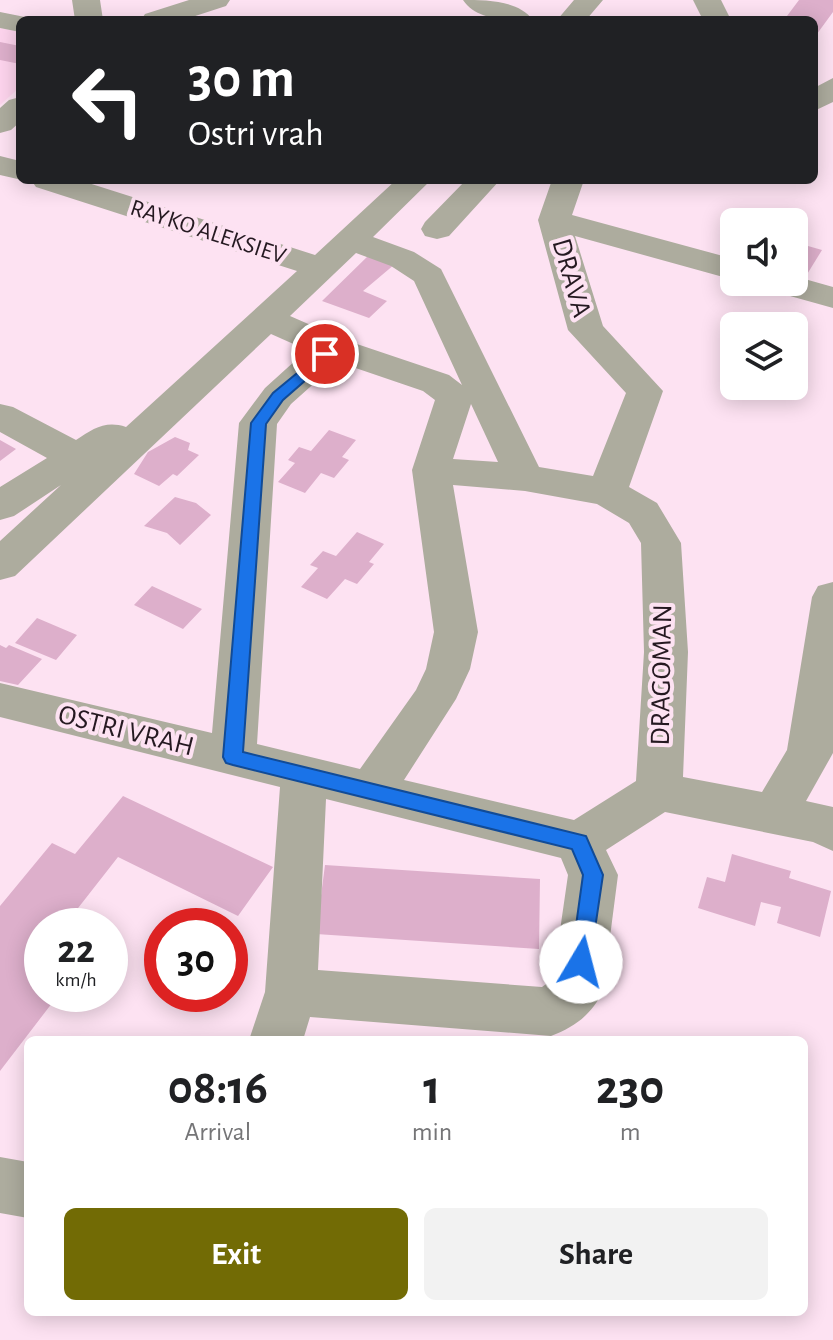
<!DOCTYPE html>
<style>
:root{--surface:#fff;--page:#f2f2f2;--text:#202124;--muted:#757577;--accent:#726b05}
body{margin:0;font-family:"Alegreya Sans",sans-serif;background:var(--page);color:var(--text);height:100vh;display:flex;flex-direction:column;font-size:30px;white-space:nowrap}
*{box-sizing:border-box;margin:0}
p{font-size:26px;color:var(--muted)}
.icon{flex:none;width:44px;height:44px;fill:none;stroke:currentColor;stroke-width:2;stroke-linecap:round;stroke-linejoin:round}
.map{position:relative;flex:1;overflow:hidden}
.drawer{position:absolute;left:24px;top:1036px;width:784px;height:280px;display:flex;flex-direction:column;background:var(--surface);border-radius:12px;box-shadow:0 4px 20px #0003}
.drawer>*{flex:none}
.hud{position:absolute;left:16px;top:16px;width:802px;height:168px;border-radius:12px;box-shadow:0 4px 20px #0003;background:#202124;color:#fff;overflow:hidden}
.buttons{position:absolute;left:720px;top:208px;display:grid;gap:16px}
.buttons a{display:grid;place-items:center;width:88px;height:88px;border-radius:12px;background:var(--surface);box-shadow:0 4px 20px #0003;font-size:40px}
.speed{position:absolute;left:24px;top:908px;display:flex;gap:16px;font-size:40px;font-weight:700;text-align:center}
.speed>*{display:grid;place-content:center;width:104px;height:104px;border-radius:50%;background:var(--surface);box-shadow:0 4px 20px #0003;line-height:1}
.speed small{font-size:20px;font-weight:400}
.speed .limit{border:12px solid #d22;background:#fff;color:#111}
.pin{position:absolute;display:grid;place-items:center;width:68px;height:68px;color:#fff;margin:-34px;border:4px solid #fff;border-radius:50%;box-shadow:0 2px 8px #0007}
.me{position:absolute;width:88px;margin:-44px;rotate:8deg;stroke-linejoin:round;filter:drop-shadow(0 0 6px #0008)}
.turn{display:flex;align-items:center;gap:28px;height:168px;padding:0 40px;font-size:36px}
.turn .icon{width:104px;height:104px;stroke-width:2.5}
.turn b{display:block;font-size:56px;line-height:68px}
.eta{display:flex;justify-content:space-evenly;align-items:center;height:136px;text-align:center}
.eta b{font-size:48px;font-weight:700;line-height:56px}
.action{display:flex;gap:16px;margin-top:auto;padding:16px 40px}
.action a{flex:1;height:92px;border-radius:12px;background:var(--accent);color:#fff;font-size:32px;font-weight:700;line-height:92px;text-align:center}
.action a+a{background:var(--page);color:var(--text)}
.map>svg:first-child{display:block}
.built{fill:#fdd4ed}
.building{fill:#ddafcb}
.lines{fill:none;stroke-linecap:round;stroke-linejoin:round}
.minor{fill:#adac9e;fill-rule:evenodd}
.route{fill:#1a73e8;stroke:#114b97;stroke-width:2}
.labels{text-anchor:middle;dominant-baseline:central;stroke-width:8;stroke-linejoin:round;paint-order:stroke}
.far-street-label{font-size:24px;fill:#251921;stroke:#fde2f2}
.street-label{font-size:28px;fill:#251921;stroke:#fde2f2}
</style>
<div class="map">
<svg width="833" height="1340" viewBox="0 0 833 1340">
<rect width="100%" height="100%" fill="#fde2f2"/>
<path class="built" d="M0,28L20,32V87L0,105Z"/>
<path class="building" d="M799,0H833V12L814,38V20H784Z
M0,42L20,46V64L0,60Z
M794,242L822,250L806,276L794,272Z
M369,255L395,264L363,291L387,301L369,318L322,301Z
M329,430L356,440L342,457L349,460L334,478L321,473L305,493L278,482L295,463L288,460L299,447L311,451Z
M175,437L190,443L188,450L199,455L177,476L173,474L159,486L134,474L148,452Z
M0,440L16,449L0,461Z
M175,497L196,503L211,515L180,545L167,533L144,526Z
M357,532L384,544L369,562L374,564L357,584L345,579L327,599L301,587L318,568L310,565L323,551L336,556Z
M152,586L202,609L183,629L134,605Z
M37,618L77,635L56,660L15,643Z
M0,645L6,648L9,645L42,659L18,685L0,681Z
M123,796L273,867L238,916L118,857L64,926H42V954L39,959L42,961V994H59L0,1071V906L52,843L75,854Z
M732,854L791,871L789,878L831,891L820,937L777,923L781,907L761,902L755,926L698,908L707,877L725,882Z
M325,865L540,879L539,949L316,934Z"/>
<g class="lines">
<path class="minor" d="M72,0H100L103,20H75Z
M189,0H230L226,6L183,20H141L145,14Z
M463,0C486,0 518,0 533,20C510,20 478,22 463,0Z
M574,0H603L586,20H557Z
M693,0H721L731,20H703Z
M0,12L30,18L31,20H20V32L0,28Z
M833,78V102L814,111V88Z
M20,97V122L11,130L0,133V108L9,100Z
M0,156L20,161L22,180L0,175Z
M31,180H79L315,255L396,180H431L373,237L414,252L441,269L539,467L593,476L626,393L568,330L538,220L552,180H584L572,215L734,259V280L575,236L603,326L663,391L629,487L657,503L681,543L688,652L683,777L762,792L787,750L812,597L818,586L833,582V753L806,801L833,807V851L813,842L665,812L606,850L618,875L603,991C592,1014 575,1027 551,1036L310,1017L303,1040H249L265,992L280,787L0,717V683L212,733L239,423L265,388L307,350L271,334L15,576L0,580V541L61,485L14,516L0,520V487L47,458L0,432V404L13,407L76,440C93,429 105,420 126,427L297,271L36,187ZM356,253L391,266L414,281L462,385L449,375L345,340L290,316ZM338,362L423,391L435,400L412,470L434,632L426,669L416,690L360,769L257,744L277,424L291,404ZM471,404L498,462L453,459ZM453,485L525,491L597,504L629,523L641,543L644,652L636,781L574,820L404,780L456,699L470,669L478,632ZM326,799L561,858L568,875L553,979L542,987L318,970Z
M466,180H500L449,236L437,239L425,236L421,229L425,222Z
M794,276L833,287V308L765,289L760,282H794Z
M0,1157L28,1162V1218L0,1213Z"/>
</g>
<path class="route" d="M325,350L331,351V358L283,400L266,424L243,752L586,836L603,875L589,969L581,971L574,969L571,962L583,875L572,849L233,765L226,763L223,757L251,423L273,393Z"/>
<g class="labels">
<g class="far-street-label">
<text transform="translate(208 232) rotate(18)">RAYKO ALEKSIEV</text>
</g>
<g class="street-label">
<text transform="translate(571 278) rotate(74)">DRAVA</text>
<text transform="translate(662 675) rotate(-89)">DRAGOMAN</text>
<text transform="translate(126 731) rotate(14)">OSTRI VRAH</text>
</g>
</g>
</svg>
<div class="buttons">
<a><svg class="icon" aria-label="sound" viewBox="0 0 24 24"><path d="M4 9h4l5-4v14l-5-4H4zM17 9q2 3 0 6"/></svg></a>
<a><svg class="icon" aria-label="layers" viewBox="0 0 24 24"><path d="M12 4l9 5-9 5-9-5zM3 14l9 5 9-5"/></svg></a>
</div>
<div class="speed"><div>22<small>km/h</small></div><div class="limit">30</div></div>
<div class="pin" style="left:325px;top:354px;background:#d93025"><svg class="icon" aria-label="arrive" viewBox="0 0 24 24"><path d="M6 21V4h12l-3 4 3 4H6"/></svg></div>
<svg class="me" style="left:581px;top:962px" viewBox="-20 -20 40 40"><circle r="19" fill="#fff"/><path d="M0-13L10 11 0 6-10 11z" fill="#1a73e8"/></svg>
<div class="hud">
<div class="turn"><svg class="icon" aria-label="left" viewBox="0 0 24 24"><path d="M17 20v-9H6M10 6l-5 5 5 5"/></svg><div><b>30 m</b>Ostri vrah</div></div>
</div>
<section class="drawer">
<div class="eta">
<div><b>08:16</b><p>Arrival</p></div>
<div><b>1</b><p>min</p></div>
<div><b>230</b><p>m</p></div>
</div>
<div class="action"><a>Exit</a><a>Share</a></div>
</section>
</div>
